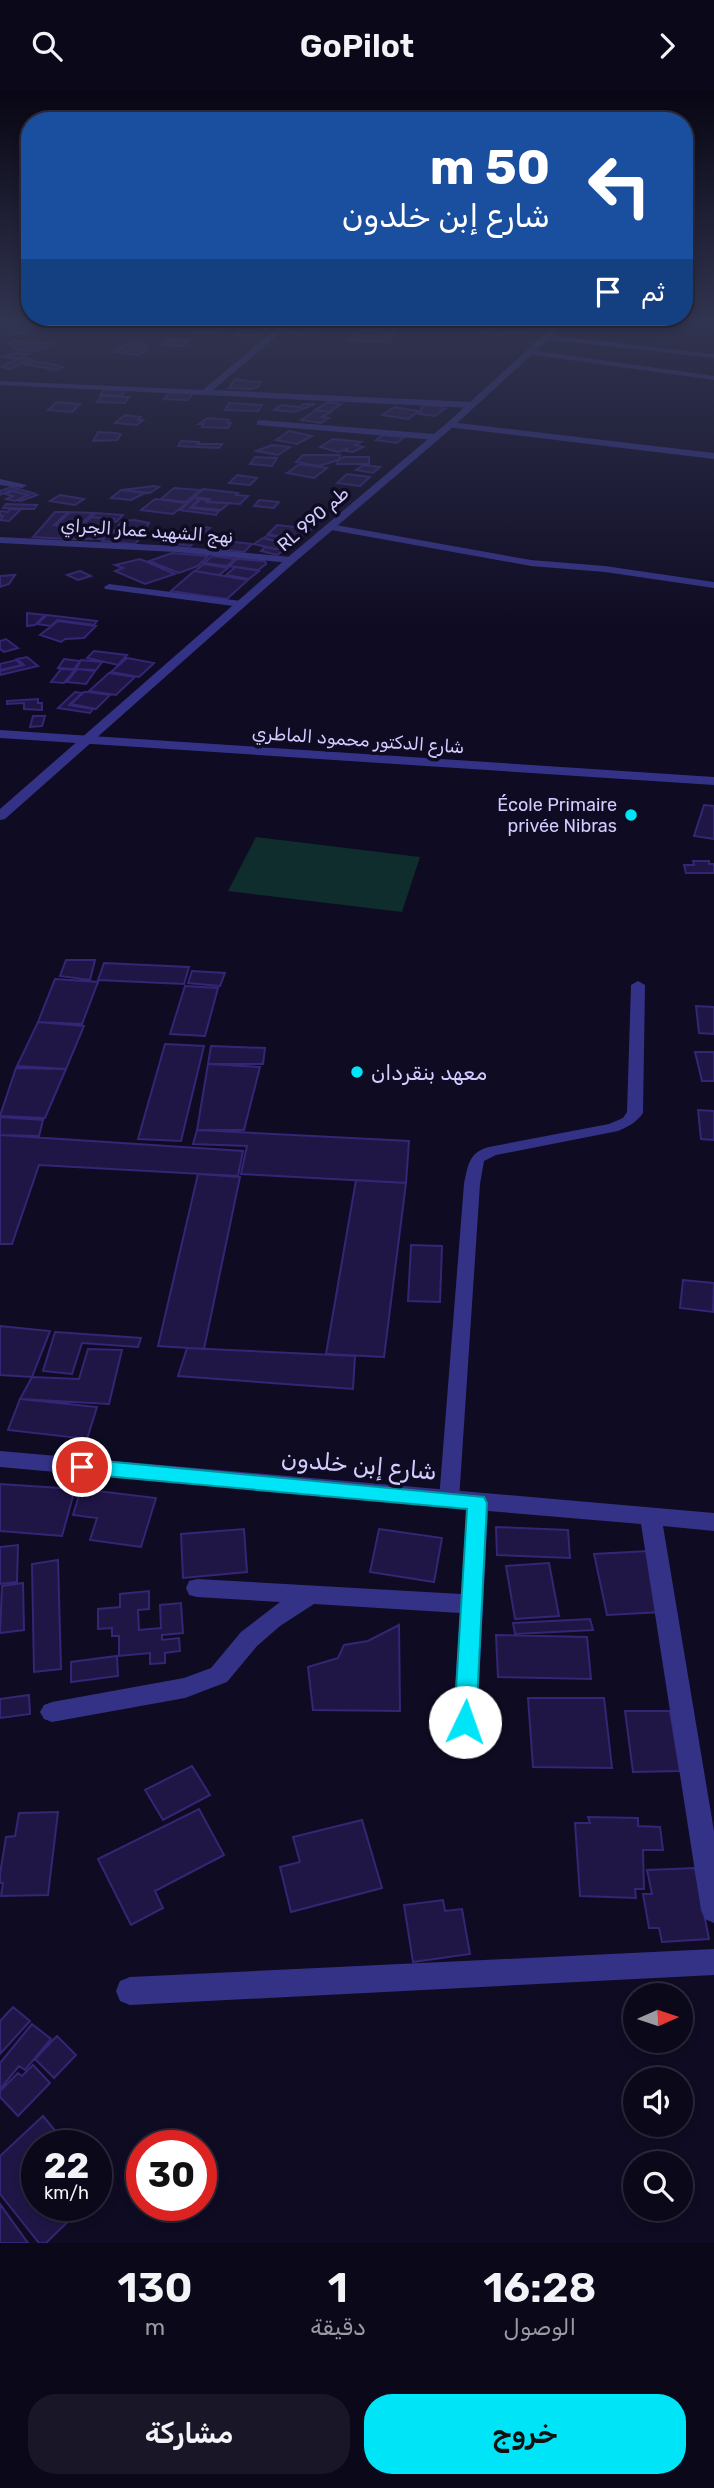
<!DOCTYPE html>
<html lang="ar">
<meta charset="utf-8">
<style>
:root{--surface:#0b081a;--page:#191627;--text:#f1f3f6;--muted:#9a9aa2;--line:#2b2939;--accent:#00e4f8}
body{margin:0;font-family:Rubik,"Noto Naskh Arabic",sans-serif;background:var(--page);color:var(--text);direction:rtl;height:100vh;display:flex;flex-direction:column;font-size:26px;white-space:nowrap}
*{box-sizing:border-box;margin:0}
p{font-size:23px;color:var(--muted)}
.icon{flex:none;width:38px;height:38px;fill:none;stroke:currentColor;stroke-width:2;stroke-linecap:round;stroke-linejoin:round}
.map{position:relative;height:2152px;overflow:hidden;direction:ltr}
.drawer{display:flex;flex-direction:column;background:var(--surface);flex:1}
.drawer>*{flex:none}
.guide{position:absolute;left:21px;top:21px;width:672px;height:214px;border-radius:28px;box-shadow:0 4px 10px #0003,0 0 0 2px var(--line);direction:rtl;background:#1a4fa0;color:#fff;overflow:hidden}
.needle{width:46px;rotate:87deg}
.fabs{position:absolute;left:623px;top:1892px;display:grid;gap:14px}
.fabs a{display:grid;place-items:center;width:70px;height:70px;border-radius:50%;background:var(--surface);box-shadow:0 4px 10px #0003,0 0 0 2px var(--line);font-size:35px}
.speed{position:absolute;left:21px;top:2039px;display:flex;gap:14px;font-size:35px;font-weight:700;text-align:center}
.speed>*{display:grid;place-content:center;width:91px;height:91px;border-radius:50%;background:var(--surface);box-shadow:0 4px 10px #0003,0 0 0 2px var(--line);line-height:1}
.speed small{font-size:18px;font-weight:400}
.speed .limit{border:10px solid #d22;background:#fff;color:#111}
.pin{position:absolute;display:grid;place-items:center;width:60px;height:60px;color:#fff;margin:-30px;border:4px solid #fff;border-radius:50%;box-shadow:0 2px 7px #0007}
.me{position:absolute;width:77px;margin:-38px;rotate:3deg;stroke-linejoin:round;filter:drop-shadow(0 0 5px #0008)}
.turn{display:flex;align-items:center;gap:24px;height:147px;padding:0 28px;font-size:32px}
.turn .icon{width:91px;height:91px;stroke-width:2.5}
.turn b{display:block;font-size:49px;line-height:60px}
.then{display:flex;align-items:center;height:66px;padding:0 28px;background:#0003;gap:14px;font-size:26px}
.eta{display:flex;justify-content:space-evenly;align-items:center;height:119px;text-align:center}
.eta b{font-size:42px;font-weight:600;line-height:49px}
.cta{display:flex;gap:14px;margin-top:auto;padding:14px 28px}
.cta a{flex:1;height:80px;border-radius:28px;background:var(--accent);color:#111;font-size:28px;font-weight:600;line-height:80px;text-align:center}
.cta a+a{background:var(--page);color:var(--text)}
header{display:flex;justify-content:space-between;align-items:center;height:91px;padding:0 28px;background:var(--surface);font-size:32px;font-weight:600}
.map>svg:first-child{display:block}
.green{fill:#0e2d2c}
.building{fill:#1f1646;stroke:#342674;stroke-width:2}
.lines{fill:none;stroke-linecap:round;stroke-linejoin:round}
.service{fill:#343286;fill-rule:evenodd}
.minor{fill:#343286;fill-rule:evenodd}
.tertiary{fill:#343286;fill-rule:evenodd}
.route{fill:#00e4f8;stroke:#0094a1;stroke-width:2}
.poi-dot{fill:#00e4f8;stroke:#0f0b23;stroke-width:2.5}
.labels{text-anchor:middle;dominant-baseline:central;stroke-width:7;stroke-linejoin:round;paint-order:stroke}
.far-street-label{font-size:18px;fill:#d2cdff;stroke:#0f0b23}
.far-poi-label{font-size:18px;fill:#d2cdff;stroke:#0f0b23;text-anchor:end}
.poi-label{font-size:21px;fill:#d2cdff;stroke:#0f0b23;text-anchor:start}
.near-street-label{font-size:24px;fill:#d2cdff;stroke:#0f0b23}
</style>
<header><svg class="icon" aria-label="forward" viewBox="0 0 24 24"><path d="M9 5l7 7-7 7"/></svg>GoPilot<svg class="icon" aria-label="search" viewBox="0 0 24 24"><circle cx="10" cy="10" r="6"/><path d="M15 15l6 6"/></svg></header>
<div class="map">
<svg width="714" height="2152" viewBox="0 0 714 2152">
<rect width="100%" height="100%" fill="#0f0b23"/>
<path class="green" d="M256,746L420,766L402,821L228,800Z"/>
<path class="building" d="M201,233L225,234L223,236H225L217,242H195Z
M13,234H37L27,242H10L12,239L8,238Z
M244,234L266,236L265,237H268L259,245L236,244Z
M296,236L321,237V239L303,244L285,241Z
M486,236L510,238L502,244L479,241Z
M514,236L534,238L538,240L534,243L509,241Z
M358,240L368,239L395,242L385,251L348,249Z
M13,249L21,251L50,252L47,257L37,260L17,259L19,258L11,257L14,256L9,253Z
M167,249L188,250L183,255L162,254Z
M130,252L146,254L148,257L143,259L147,260L138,264L113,261Z
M17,262L29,263L21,267L30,268L10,278L1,276L18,268L1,266Z
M32,270L51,273L63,276L57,279L25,273Z
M235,288L247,290L261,291L258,296L251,298L229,297Z
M105,298L126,299L121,305L100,304Z
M170,301L193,302L188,309L164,308Z
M102,305L129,306L125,312L97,311Z
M57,311L80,313L72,321L48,319Z
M328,311L341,313L329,321L315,319Z
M229,312L262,314L258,320L225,319Z
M303,313H315L295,321L274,319L281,314L300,316Z
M423,314L444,315L442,318H445L435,325L419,323Z
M395,316L405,318L419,320L408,328L382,324Z
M317,319L331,321L322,326L329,327L321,332L301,329Z
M125,324L141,326L138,329H143L137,334L115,332Z
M208,327L229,329L227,332H231L228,337L202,336L204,333H199Z
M289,340L312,345L297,353L276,349Z
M98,341L114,342L121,343L117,349L93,350Z
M383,344L404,346L397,352L376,349Z
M333,348L361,351L355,354L363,356L353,361L346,360L347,358L338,361L320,356Z
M181,350L199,351L198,353H222L219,357L178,355Z
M272,354L290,356L278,364L256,360Z
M303,364H340L339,369L318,375L296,371Z
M255,366L277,367L272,375L250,373Z
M344,366H369V373H337L338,369Z
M300,373L327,377L314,387L287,382Z
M363,374L380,376L373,382L356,379Z
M347,383L370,386L360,395L337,392Z
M237,384L257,387L250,394L229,392Z
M11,396L33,402L37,404L21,410L17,409L29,404L11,399L0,404V400Z
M159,396L150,402L121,399L154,395Z
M174,397L200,399L186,411L161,408Z
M203,398L238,402L236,404L248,405L240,413L208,411L210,408L194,406Z
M121,399L145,402L131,409L111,407Z
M12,400L28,404L15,410L6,408L13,405L5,403Z
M60,404L84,408L75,414L50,410Z
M194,407H200L190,417L219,420L216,424L180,419Z
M155,408L187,412L173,423L141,419Z
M201,408L208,409L206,411L229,412L221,419L192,416Z
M259,409L279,411L274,417L254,415Z
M6,413L37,414L34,418L3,417Z
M10,418H21L9,430L0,429L3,425H0V420L8,421Z
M55,421H68L54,434L76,437L67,448L33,446Z
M70,421L93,422L77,437L56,434Z
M95,422L123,424L116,431L112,430L114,428L91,426Z
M91,426L112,428L97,441L80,442L82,439H77Z
M134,429L149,432L141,446L111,444L122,430Z
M277,434L312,438L297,449L268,443Z
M197,435L210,437L190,455L176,453Z
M108,438L112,439L102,448H69L76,439L86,442H106Z
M107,444L140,447L135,453L102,450Z
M268,444L298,450L288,457L279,456L284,452L264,447Z
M263,447L283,452L275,458L254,453Z
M226,450L252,453L244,461L218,458Z
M265,456L275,458H286L277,464L261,460Z
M172,462L208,465L198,475L179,482L149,470Z
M212,465L235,468L227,475L204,472Z
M140,468L175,483L145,493L115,480L123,477L115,474Z
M237,468L265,470L266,473L258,479L229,475Z
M204,473L228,477L219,484L195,480Z
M235,476L259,480L249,488L226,484Z
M80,480L91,485L78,489L67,484Z
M194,480L248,489L227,508L171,500Z
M15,484L9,493L0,496V485Z
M27,522L45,524L35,534L27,535Z
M47,524L97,530L94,534L57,529L51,535L37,533Z
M58,530L96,535L84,547L65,548L61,551L40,544Z
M6,548L18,557L4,561L0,558V550Z
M94,560L127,564L118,574L87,567Z
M27,566L38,575L0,584V580L24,574L17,568Z
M127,567L154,572L139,586L111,581Z
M64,568L80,570L74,578L58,577Z
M16,569L22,574L0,579V573Z
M81,569L102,571L96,579L76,578Z
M61,578L75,579L64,592L51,591Z
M77,578L95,580L86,593L67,591Z
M109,582L135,586L116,604L89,600Z
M75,601L82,602L69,614L93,618L90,622L58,617Z
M84,601H88L110,604L96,618L71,613Z
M38,608V612H42V619L24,618V612L7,613V610Z
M33,625H45L42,635L30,636Z
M704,714L714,715V748L694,745Z
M693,770H709V773H714V782H686L684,774H694Z
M66,869H95L90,889L60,885Z
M104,872L189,876L184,893L98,889Z
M192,880L225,882L220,895L188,892Z
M55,888L98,891L82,933L38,931Z
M185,895L218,897L205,945L170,943Z
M696,915L714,916V943L699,942Z
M38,931L84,935L66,978L17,975Z
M165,953L204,955L181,1050L138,1048Z
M211,955L265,957L263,973H208Z
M695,961H714V990H702Z
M208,973L260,976L244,1039H197Z
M16,977L66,978L45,1027L0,1025Z
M698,1019L714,1020V1049L701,1048Z
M0,1026L43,1029L39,1045L0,1044Z
M197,1039L409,1050L406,1092L241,1083L247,1055L193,1053Z
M0,1044L243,1060L238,1085L39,1074L12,1153H0Z
M198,1083L240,1086L204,1258L158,1255Z
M356,1089L406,1092L384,1266L326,1263Z
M411,1154L442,1155L440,1211L408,1210Z
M683,1189L714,1192L713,1221L680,1217Z
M0,1235L50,1240L32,1286L0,1284Z
M55,1241L141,1247L138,1256L82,1252L72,1283L43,1280Z
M187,1257L355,1265L353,1298L178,1285Z
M88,1258L122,1259L109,1313L20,1308L32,1286L79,1288Z
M20,1308L97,1316L87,1348L8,1339Z
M0,1393L75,1398L62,1445L0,1440Z
M81,1398L156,1407L141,1456L90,1449L97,1427L73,1424Z
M496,1436L568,1439L570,1467L497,1464Z
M244,1438L247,1481L183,1487L181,1443Z
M379,1438L442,1447L434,1491L370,1481Z
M18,1454L17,1491L0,1493V1456Z
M648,1460L663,1521L607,1524L594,1463Z
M58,1469L61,1578L34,1581L32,1473Z
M549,1472L559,1525L515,1528L506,1475Z
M23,1492L24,1539L0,1542L2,1495Z
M149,1500V1518L138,1519L139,1539L161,1537L160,1514L181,1512L183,1542L162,1544V1549L179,1547L180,1560L165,1562V1572L150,1573V1562L119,1565V1545H112V1537L98,1538V1518L120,1516V1503Z
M590,1528L593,1539L515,1543L513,1532Z
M399,1534L400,1620L313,1619L308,1576L338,1567L344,1554L368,1550Z
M496,1544L587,1546L591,1588L498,1586Z
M117,1565L118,1585L71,1591V1571Z
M29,1604L30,1623L0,1627V1608Z
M528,1607H604L612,1677L533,1676Z
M625,1620H670L680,1680L633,1681Z
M192,1675L210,1704L163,1729L145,1699Z
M199,1718L224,1764L155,1800L163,1817L131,1834L98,1768Z
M58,1721L48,1804L1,1805L3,1792H0V1783L6,1746L15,1745L19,1722Z
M588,1726L638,1727V1735L660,1736L663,1759H643L644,1798H635L636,1807L580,1805L575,1732H590Z
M362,1729L382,1797L291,1821L280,1776L300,1771L293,1746Z
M695,1777L709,1848L662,1851L659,1837H649L643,1803H652L647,1779Z
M443,1809L445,1820L462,1818L470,1863L413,1871L404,1814Z
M13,1916L30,1930L0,1963V1930Z
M32,1933L51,1948L25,1979L19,1975L0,1998V1972Z
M57,1945L76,1964L54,1987L35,1968Z
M33,1974L50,1992L18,2025L0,2006V2000L18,1982L22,1985Z
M43,2025L67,2054H37V2114H85L46,2152H39L0,2103V2065Z
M0,2113L28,2152H0Z"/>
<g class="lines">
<path class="service" d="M638,890L645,894L643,1022C636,1032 629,1035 618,1040L496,1064L484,1070L480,1093L459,1409L456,1414L449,1417L442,1414L439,1409L464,1093C468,1074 469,1061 489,1056L609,1033L623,1027L627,1021L631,894Z"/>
<path class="minor" d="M279,235L286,237L213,299L472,311L476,314L472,317L0,294V290L203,299Z
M546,244L714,263V267L543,248Z
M530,259L714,285V289L527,263Z
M260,329L435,343L439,346L435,349L257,334V330Z
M450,331L714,362V368L447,336V332Z
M0,388L27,394L22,397L0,394Z
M330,433L531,469L605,475L714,491V497L605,481L531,475L326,438V434Z
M0,446L176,455L291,466L296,469L291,472L176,461L0,452Z
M109,493L241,510L246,513L241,516L105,498L104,496Z
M0,639L714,686V694L0,647Z
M0,1360L714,1422V1440L663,1435L714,1740V1832L705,1828L701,1819L641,1433L488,1420L477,1631L473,1638L465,1642L457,1638L453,1631L460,1522L314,1513L280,1535L257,1555L227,1591L185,1607L52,1631L44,1628L40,1621L44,1614L52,1611L184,1587L211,1577L241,1541L280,1511L197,1506L189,1504L186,1497L189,1490L197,1488L461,1503L467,1418L0,1376Z
M714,1858V1884L130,1914L120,1910L116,1900L120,1890L130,1886Z"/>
<path class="tertiary" d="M557,232H566L453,336L295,471L5,728L0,729V718L287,467L447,332Z"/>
</g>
<linearGradient id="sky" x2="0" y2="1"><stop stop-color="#080613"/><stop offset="0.43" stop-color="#313450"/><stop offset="1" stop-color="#313450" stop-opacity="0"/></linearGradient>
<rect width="714" height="534" fill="url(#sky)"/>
<path class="route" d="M82,1368L484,1406L487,1412L476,1631L472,1638L465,1641L457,1638L454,1631L467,1418L82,1383L75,1381L72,1376L75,1370Z"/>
<g class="poi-dot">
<circle cx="631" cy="724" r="7"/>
<circle cx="357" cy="981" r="7"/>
</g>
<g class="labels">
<g class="far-street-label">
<text transform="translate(313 428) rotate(-41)">RL طم 990</text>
<text transform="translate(147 440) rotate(4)">نهج الشهيد عمار الجراي</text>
<text transform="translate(358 649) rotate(4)">شارع الدكتور محمود الماطري</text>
</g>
<g class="far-poi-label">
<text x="617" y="714">École Primaire<tspan x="617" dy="21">privée Nibras</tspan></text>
</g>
<g class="poi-label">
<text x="371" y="981">معهد بنقردان</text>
</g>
<g class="near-street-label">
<text transform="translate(359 1374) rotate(5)">شارع إبن خلدون</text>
</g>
</g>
</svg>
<div class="fabs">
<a><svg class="needle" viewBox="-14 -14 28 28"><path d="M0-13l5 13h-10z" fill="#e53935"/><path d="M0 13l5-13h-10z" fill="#9a9aa2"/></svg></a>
<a><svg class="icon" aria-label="sound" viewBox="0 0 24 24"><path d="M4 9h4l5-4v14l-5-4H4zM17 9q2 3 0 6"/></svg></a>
<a><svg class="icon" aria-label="search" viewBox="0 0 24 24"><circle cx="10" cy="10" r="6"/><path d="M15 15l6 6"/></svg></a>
</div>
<div class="speed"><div>22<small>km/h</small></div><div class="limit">30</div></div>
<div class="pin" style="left:82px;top:1376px;background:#d93025"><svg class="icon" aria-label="arrive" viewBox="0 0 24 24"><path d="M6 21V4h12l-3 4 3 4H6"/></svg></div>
<svg class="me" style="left:465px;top:1631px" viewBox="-20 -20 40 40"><circle r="19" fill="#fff"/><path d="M0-13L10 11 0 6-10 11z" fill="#00e4f8"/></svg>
<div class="guide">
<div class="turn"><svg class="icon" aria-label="left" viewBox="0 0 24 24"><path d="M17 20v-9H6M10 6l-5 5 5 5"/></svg><div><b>50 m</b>شارع إبن خلدون</div></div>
<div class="then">ثم<svg class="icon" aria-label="arrive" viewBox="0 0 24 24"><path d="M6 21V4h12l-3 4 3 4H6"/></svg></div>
</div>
</div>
<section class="drawer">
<div class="eta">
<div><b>16:28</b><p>الوصول</p></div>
<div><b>1</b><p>دقيقة</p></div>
<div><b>130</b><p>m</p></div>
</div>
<div class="cta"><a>خروج</a><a>مشاركة</a></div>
</section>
